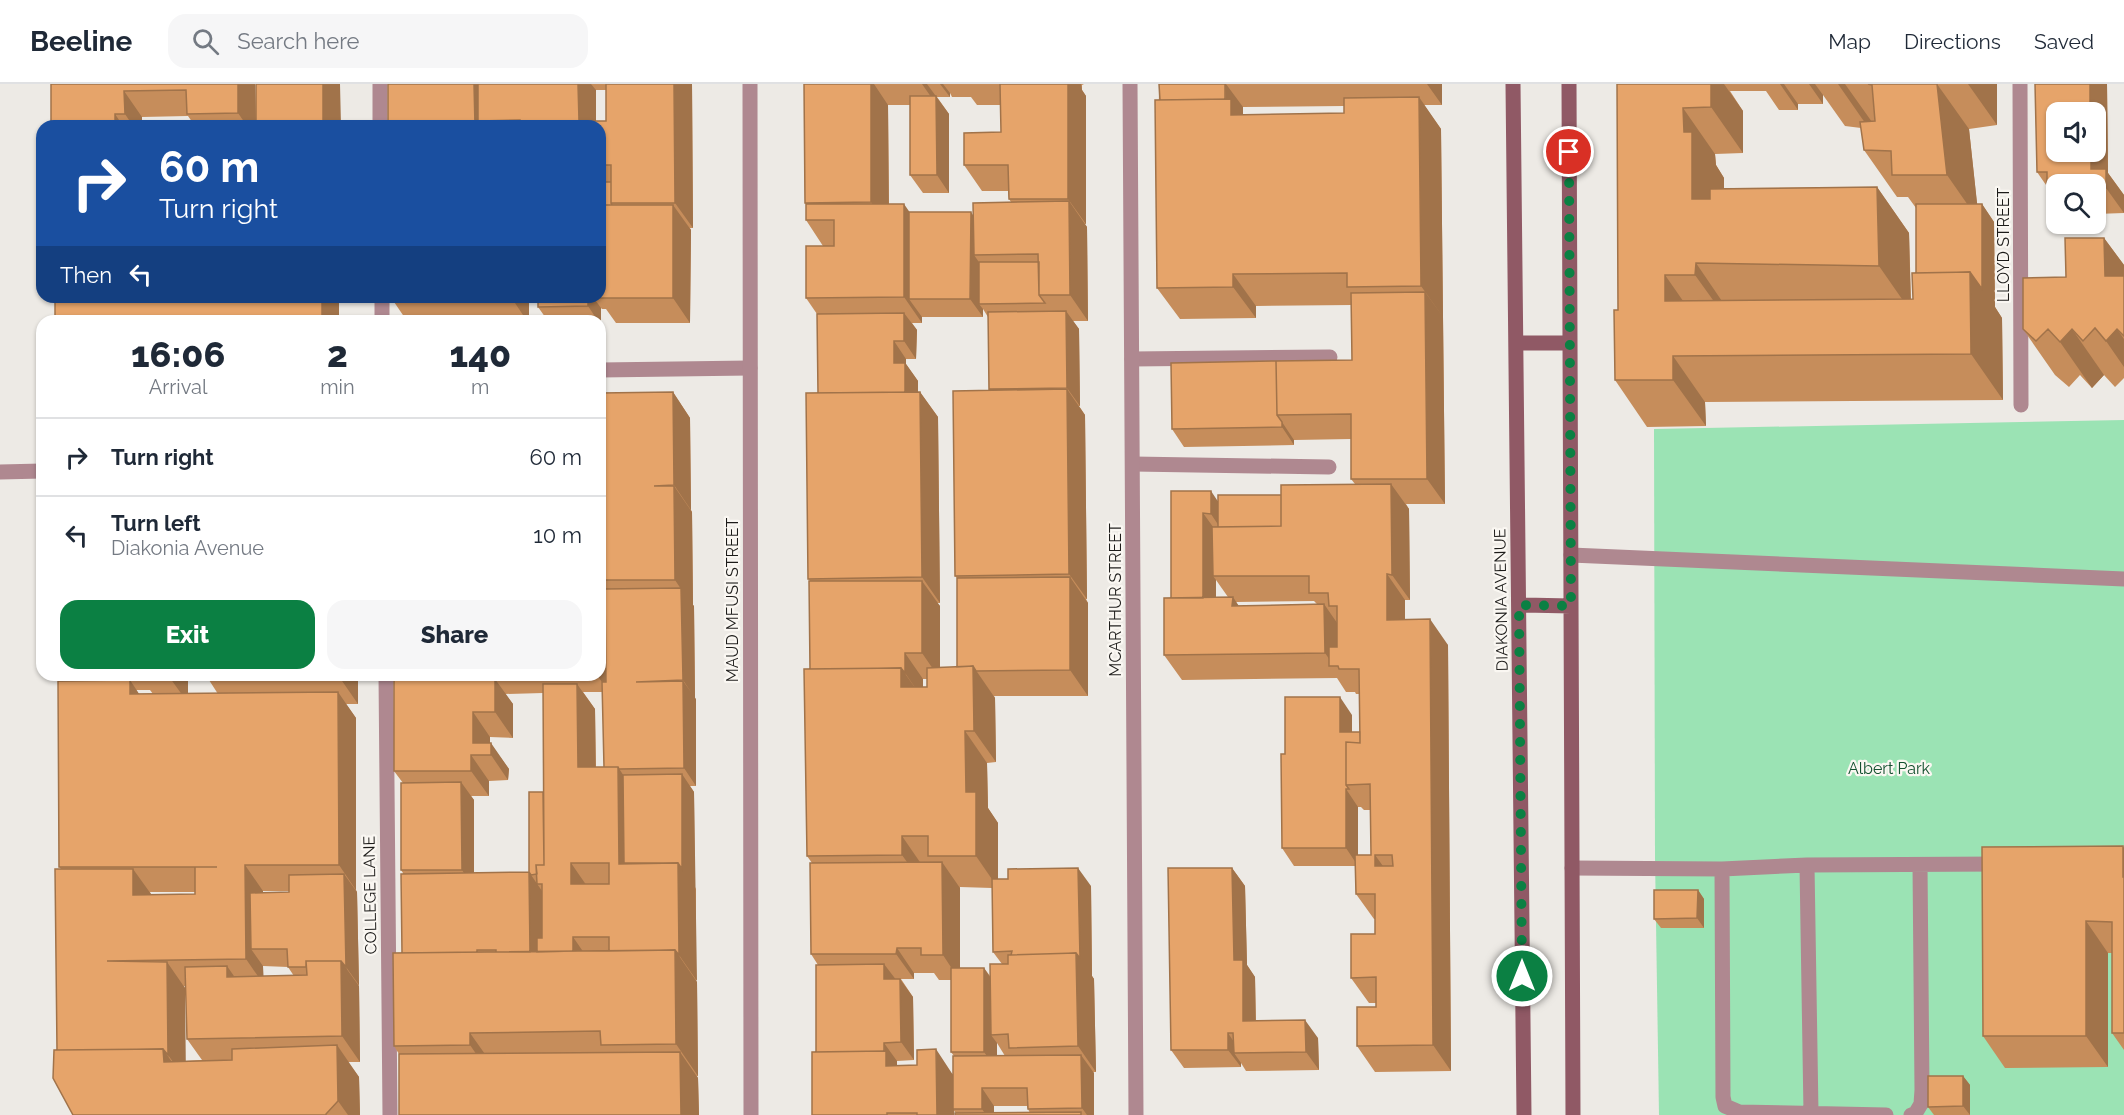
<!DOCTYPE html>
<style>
:root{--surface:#fff;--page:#f6f6f7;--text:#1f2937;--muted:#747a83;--line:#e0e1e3;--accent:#0b8043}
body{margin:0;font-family:Raleway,sans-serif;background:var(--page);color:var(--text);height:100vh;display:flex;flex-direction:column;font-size:22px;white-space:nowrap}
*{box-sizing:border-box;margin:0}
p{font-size:20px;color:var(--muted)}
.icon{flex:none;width:33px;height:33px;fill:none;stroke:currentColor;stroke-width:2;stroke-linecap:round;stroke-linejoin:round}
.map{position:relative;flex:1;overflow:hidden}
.details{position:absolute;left:36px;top:231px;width:570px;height:366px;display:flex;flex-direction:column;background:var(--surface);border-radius:18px;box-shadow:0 2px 4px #0004}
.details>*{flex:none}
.banner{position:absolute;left:36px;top:36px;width:570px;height:183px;border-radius:18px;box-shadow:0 2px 4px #0004;background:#1a4fa0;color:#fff;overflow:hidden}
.buttons{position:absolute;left:2046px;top:18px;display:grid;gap:12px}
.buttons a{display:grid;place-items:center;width:60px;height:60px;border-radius:12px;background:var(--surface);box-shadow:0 2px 4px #0004;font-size:30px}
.pin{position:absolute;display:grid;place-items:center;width:51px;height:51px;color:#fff;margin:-26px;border:3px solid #fff;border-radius:50%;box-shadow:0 2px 6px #0007}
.me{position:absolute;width:66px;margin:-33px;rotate:0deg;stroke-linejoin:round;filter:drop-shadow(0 0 4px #0008)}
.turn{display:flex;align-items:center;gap:21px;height:126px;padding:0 24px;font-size:27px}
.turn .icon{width:78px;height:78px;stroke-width:2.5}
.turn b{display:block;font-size:42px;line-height:51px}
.then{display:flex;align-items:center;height:57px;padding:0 24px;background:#0003;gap:12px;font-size:22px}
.eta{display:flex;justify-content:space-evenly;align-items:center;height:102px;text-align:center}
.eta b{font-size:36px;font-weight:800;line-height:42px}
.primary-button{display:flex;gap:12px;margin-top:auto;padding:12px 24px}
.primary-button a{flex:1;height:69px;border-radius:18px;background:var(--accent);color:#fff;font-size:24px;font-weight:800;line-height:69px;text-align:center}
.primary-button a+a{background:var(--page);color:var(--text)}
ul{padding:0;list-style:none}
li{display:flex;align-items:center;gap:18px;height:78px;padding:0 24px;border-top:2px solid var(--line)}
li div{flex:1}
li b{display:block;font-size:22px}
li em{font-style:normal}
header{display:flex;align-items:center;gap:36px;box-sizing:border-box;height:84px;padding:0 30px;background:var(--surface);border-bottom:2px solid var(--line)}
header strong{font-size:28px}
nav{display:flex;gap:33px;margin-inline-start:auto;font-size:21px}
.search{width:420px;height:54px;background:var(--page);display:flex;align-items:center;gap:15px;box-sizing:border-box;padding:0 21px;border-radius:18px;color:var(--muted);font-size:22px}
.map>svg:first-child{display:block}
.green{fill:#9be3b4}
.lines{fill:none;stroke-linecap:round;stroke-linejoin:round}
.lane{stroke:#af8890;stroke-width:15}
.street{stroke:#af8890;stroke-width:15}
.secondary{stroke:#905965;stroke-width:15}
.wall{fill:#c68d5b;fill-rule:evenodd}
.shaded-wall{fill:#a1734a}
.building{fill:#e6a46a;stroke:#a1734a;stroke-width:1.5;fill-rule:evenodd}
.route{stroke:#0b8043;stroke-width:10;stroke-dasharray:0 18}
.labels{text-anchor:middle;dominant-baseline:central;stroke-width:4.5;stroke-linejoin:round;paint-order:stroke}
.street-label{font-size:16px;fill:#1c1b19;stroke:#faf7f2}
.park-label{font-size:16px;fill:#13502f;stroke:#faf7f2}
</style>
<header>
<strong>Beeline</strong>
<div class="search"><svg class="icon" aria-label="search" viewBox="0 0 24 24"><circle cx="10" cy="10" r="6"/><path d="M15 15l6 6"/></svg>Search here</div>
<nav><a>Map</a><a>Directions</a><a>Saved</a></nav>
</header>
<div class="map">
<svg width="2124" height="1031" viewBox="0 0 2124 1031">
<rect width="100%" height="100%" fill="#edeae5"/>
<path class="green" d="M2124,336V1031H1659L1655,773L1654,345Z"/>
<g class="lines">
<path class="lane" d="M2020,0L2021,321
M1132,275L1330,273
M600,286L750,284
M1133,380L1329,383
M0,388L42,387
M1571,471L2124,495
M1807,781L1811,1029
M1572,784L1722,785L1723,1013L1725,1022L1739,1028L1886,1031
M1722,785L1807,781L2001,780
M1911,1031L1915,1030L1921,1020L1922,1006L1920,781"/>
<path class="street" d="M380,0V42
M750,0L751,1031
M1130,0L1136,1031
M382,213V237
M386,591L390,1031"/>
<path class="secondary" d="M1513,0L1524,1031
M1569,0L1573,1031
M1516,259H1570
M1519,521L1571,522"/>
</g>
<path class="wall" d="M51,0H255L256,42H195L188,32L142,33V42H51Z
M388,0H692L693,144H690L691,146L690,239H616L606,225H602L601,224V240L600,237H548L538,223V213H600V42H388ZM596,6H606V37H596Z
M804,0H1084L1082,1V6L1086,12V140H1085L1087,143L1088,237H1073L1079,245L1080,322H1079L1085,331L1087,515H1086L1088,519V612H994L995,614L996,678L987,679L988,724L998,739V795L1091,802L1092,892L1094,895L1096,988H1093L1094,989V1031H955L956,1029L954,1027V1031H812L816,968L818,881L811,870L812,779L807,772L810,585V497L808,495L818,309L817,230L806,214L823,162L806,136L807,120L805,119ZM950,9L952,13H971L977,21H1001V48L964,81L982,107H1008L1009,115L1011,118L973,132L909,128L889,120L888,21H910V91L923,109H949V30L937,13H950ZM983,225L988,233L989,305L990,306L955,492L957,494V583H940V522L937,519H940L938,333L920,308H918V297L906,280V275H916L917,246L912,239H922V233H983ZM923,595H927V603H923ZM960,803L992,804L993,868L1002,880L990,892L984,884H960ZM914,889H934L939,896H951V968L954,972L953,990L917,981L897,982V977L914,976L913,913L901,895H914ZM997,959L1005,972H997ZM994,1022H1027L1028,1025L1030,1029H994Z
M1159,0H1442V21H1424L1441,45L1445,420H1406L1409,425L1410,516H1405V536L1448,561L1451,987L1375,988L1357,962L1376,923V919H1369L1351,894L1375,850V835H1374L1356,810L1355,782H1294L1282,764L1285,670L1352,631V648H1360V610H1356L1355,608H1346L1337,594L1182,596L1164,571L1171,514V407L1218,417L1281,411L1355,400L1351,395V355L1294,356V361L1184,363L1172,345L1352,276V221L1256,222V234L1180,235L1157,204ZM1344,22V29L1243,31V23ZM1216,496L1228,513L1216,514ZM1314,517L1317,520L1238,522L1236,518ZM1358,723H1361L1364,726H1371V771H1358Z
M1617,0H1997V41L1969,45L1977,120H1982L1994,138L1995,223L2002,234L2003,316L1705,318L1706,342L1647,343L1615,296L1618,226ZM1730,7H1766L1779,26H1798V20H1823V11L1845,42L1861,44L1864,66L1897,113H1908L1916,124V189L1913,215H1911L1909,149L1877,103L1724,104V94L1716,81L1715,70L1743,69V27Z
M2035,0H2107L2108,89L2124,111V129L2096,130V100H2056V114H2055L2037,88Z
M2104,154L2124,181V294L2115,303L2104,291L2092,304L2080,291L2069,303L2055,291L2023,245L2066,193Z
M392,213H529V237H407L392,215Z
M673,308L690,334L691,426L692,428L693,521L694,522L696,702H690L694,708L695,803L696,805V897L697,898L698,992H697L698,994L699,1031H399V970L394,962L402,869L403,789L401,786L403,699L394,687V591H600L605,533V515H600V315ZM583,608H603L604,683H596L595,625ZM543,609V708L529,788L474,789V716L471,712H489V697L508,696L509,685L490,659V653L513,654V620L505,610Z
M57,591H188V610H218L209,596V591H358V620H346L356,634V806L357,808L359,901H358L359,902L360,978H348L359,993L360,1031H73L57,966L61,785L59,783V597L57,595ZM136,606H150L153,610H139ZM263,807H289V808L263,809ZM150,808H195V810L151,811ZM263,882L288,883L294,892H263ZM184,902H186L187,955L202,976L185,977V904Z
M2124,764V966L2112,949V869H2108V983L2005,984L1983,952Z
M1232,784L1245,802L1247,881L1255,893L1256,937L1318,954L1319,986L1246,987L1241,979V983L1184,984L1171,966Z
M1698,806L1704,815V844H1661L1654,835Z
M1963,992L1970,1001V1031H1934L1928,1023Z"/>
<path class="shaded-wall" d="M238,0H255L256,42H247L238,29Z
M323,0H340L341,42H323Z
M474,0H492L478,37L482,42H475Z
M578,0H591L596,6V42L579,37Z
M674,0H692L693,144L675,119Z
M871,0H874L888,21L889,144L871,118Z
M922,0H927L949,30V109L937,91L936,20Z
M940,0H943L950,9V13Z
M1068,0H1081L1082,6L1086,12V140L1068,115Z
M1225,0H1226L1243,23V32L1231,31L1226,21Z
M1427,0H1442V21Z
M1711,0H1724L1743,27V69L1711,23Z
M1780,0H1784L1798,20V26Z
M1809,0H1815L1823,11V20Z
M1838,0H1845L1872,38L1870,46Z
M1937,0L1969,45L1979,137L1947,91Z
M1968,0H1997V41Z
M2090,0H2107L2108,89L2124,111V129L2106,104L2091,85V68H2096V28H2090Z
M124,7L142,33V42H133L125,30Z
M1419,13L1441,45L1443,233L1421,202Z
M1683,24L1715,70L1716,81L1724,94V161L1692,115L1684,48Z
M115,30L123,42H115Z
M1877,103L1909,149L1911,228L1879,182Z
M1069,117L1087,143L1088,237L1070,211Z
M904,120L922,146L909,215L922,233V239L904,213Z
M1982,120L1994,138L1995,223L2002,234L2003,316L1971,270L1970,188Z
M673,121L691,146L690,239L673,214Z
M971,128L983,146L974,171L983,184L979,220L983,225V233L970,215Z
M2104,154L2124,181V219L2105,192Z
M1696,179L1728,226V237L1695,191Z
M1233,190L1256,222V234L1233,203Z
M1665,191L1697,237L1665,217Z
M1425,208L1443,233L1445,420L1427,395Z
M322,213H339V237H322Z
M511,213H529V237H527Z
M588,213H593L601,224V240L600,237H598L588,222Z
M1066,227L1079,245L1080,322L1067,304Z
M904,229L917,246L916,275L904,257Z
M2072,245L2104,291L2092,304L2060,258Z
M2117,245L2124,255V283L2106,257Z
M894,257L906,275V280L918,297V327L905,309L894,279Z
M1673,272L1705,318L1706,342L1673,296Z
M1067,305L1085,331L1087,515L1069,490Z
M673,308L690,334L691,426L674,401Z
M920,308L938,333L940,519L922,493Z
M1282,338L1294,356V361L1282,343Z
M1391,400L1409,425L1410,516L1392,491Z
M674,402L692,428L693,521L694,522L695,614L683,596L681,505L675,496Z
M1211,407L1223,425V448L1211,430Z
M1203,429L1216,447L1213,492L1216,496V534L1203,517Z
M1387,490L1405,516V562L1387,536Z
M1070,493L1088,519V612L1070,586Z
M922,497L940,522V595L922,569Z
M1233,513L1250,539L1232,522Z
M1324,520L1342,546L1338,582H1334L1325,569Z
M600,525L608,537L609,608L597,591H600Z
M1430,535L1448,561L1451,987L1433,961Z
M905,569L923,595V615L905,589Z
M973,582L995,614L996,678L974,647Z
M901,584L923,615L901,603Z
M104,591H111L122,606V620L104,594Z
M170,591H188V619L170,594Z
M340,591H358V620L340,594Z
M485,591H490L495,598V595L513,620V654L495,628V606Z
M130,596L147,622L130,610Z
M683,597L696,615V702L684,684Z
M577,600L595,625L596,709L578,683Z
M338,608L356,634V806L339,781Z
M1340,613L1352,631V666L1340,648Z
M473,628L490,653V671L473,659Z
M965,647L987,679L988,724L998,739V804L976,772L966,708Z
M491,659L509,685L508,696L491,671Z
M471,671L489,697V712L471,687Z
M618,683L635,709L636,786L619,780Z
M682,690L694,708L697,897L679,871L678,779Z
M461,698L474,716V804L462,786Z
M1346,705L1358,723V782L1346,764Z
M902,752L924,784V802L902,771Z
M2123,762L2124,764V794L2123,793Z
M1375,771L1393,796L1375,782Z
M942,778L960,804V897L943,871Z
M571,779L589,805L571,800Z
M245,781L263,807V865H251L263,882L264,901L246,875Z
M1078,784L1091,802L1092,892L1094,895L1096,988L1078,962L1076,869Z
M1232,784L1245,802L1247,881L1255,893L1256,955L1243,937L1234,876Z
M133,785L151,810V837L133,811Z
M529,788L542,807L543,873L530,876Z
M344,790L357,808L359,901L346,883Z
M1698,806L1704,815V844L1697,834Z
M2086,837L2108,869V983L2086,952Z
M573,853L591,879L573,873Z
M897,864L914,889V895L896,870Z
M675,866L697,898L698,992L676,960Z
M341,877L359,902L360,978L342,952Z
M167,878L185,904L186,996L168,971Z
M884,880L897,897L884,895Z
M227,882L245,908L227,893Z
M984,884L996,902L991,951L997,959V986L984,968Z
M900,895L913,913L914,976L901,958Z
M1305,936L1318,954L1319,986L1306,968Z
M470,949L492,980V993L470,961Z
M1228,949L1240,967L1234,969L1241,979V983L1228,966Z
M884,959L897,977V983L886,982L885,973Z
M337,961L359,993L360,1031H348L338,1017Z
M163,965L185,997L164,978Z
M936,965L953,991L954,1031H937Z
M680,968L698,994L699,1031H681Z
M1081,971L1094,989V1031H1087L1082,1024Z
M1963,992L1970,1001V1031L1963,1022Z
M982,1004L994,1022V1031H986L982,1025Z"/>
<path class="building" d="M51,0H238V29L187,30L186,6L124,7L125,30H115V42H51Z
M256,0H323V42H256Z
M388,0H474L475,42H388Z
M478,0H578L579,37H606V0H674L675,119H611V81H600V42H520V36L478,37Z
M804,0H871V118L805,119Z
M1000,0H1068V115H1009L1008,81H964V49L1001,48Z
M1159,0H1225V15L1160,16Z
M1617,0H1711V23L1683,24L1684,48H1692V115H1710V105L1877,103L1879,182L1696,179L1695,191H1665V217L1913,215L1912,189L1970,188L1971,270L1673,272V296H1615L1614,226H1618Z
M1868,0H1937L1947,91H1892L1891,67L1864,66L1860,38L1875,37L1872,1Z
M2035,0H2090V28H2056V68H2091V85H2106V104H2096V100H2047V88H2037Z
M910,12H936L937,91H910Z
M1419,13L1421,202L1347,203V189L1233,190V203L1157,204L1155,16L1231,15V31L1344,29V14Z
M600,98H611V119L612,121H600Z
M1069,117L1070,211H1039L1038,170L974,171L973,119Z
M806,120H904V213L806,214V162H834V136H806Z
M1916,120H1982V205L1970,188L1916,189Z
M600,121H673V214H598V213H600V172H605V162H600Z
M909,128H971L970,215H909Z
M2065,154H2104L2105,192H2124V252L2117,245L2106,257L2095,244L2083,257L2072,245L2060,258L2048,245L2036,257L2023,245V194L2066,193Z
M979,178H1039V211L1045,219L979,220Z
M1425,208L1427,395H1351V330L1277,331L1276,277L1352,276L1351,209Z
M55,213H322V237H55Z
M392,213H511V214L392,215Z
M538,213H588V222L538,223Z
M1066,227L1067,304L989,305L988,228Z
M904,229V257H894V279H905V308L818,309L817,230Z
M1276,277L1277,331L1282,338V343L1172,345L1171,279Z
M1067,305L1069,490L955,492L953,307Z
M673,308L674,401L654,402H674L675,496H600V462H601L600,403H603L602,396H600V309Z
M920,308L922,493L808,495L806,309Z
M1391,400L1392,491L1387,490V536L1430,535L1433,961L1357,962V923H1376V893L1351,894V850H1375V810H1356L1355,771H1371L1370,700L1346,701V658L1360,659L1359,585H1339L1338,582H1329V563H1337V522H1329L1328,509H1309V492H1213L1212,443L1281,442V401ZM1375,771H1392L1393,782H1375Z
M1171,407H1211V430L1203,429V514H1171Z
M1218,411H1281V442L1218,443Z
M1070,493V586L976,587L973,582L957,583V494Z
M809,497H922V569H905V589L901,584L810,585Z
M681,504L683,596L636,598L683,597L684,684L619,685L618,683H604L602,598H606L605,505Z
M1233,513L1232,522L1324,520L1325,569L1164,571V514Z
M973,582L974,647H965L966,708H976V772H928V752H902V771L807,772L804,585L901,584V603H927V584Z
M57,591H104V594L57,595Z
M142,591H170V594H142Z
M209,591H340V594L209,596Z
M394,591H485V592L412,594L495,595V628H473V659H491V671H471V687H394Z
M130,596V610L338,608L339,781H245L246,875L107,877L167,878L168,971L163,965L57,966L55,785H133V811L195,810V783H217H59L58,597Z
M543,600H577L578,683H618L619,780L678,779L679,871L675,866L609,867V853H573V867L537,868V854H542V800H537L536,781H544ZM571,779H609V800H571Z
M1285,613H1340V648H1360V659L1346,658V701L1349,705H1346V764H1282L1281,670H1285Z
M682,690V785L678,779H624L623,691Z
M461,698L462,786H401V699Z
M529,708H543L544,781H536L537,790L531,791L529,788Z
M2123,762V793H2124V949H2112V838L2086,837V952H1983L1982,763Z
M942,778L943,871H921V864H897L896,870H811L810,779Z
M1078,784L1080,874L1076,869L1011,871L1012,867L993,868L992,795H1008V785Z
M1168,784H1232L1234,876H1243V937L1305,936L1306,968L1234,969L1233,949H1228V966H1171Z
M529,788L530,868H496V866H477V868L402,869L401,790Z
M344,790L346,883L341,877H306V883H288L287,865H251L250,809L289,808V791Z
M1654,806H1698L1697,834L1654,835Z
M675,866L676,960L601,961L600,947L470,949V961L394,962L393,869Z
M1076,869L1078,962L1009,964L1008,950L991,951L990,880H1008V871Z
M306,877H341L342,952L187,955L185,883L227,882V893L307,891Z
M884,880V895H900L901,958L884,959V967L816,968V881Z
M951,884H984V968H951Z
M337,961L338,1017L326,1030V1031H73L53,994L54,966L163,965L164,978L232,976V965Z
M936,965L937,1031H917V1029H887V1031H812V968L886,967V982L917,981V966Z
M680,968L681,1031H399V970Z
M1081,971L1082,1024L1028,1025L1027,1004H982V1025H953V972Z
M1928,992H1963V1022L1928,1023Z
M1081,1028V1031H955V1029Z"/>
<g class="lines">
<path class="route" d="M1522,892L1519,521L1571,522L1569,68"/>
</g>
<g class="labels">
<g class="street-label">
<text transform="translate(2003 161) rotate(-90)">LLOYD STREET</text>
<text transform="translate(732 516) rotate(-90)">MAUD MFUSI STREET</text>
<text transform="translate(1115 516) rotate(-90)">MCARTHUR STREET</text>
<text transform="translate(1501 516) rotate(-91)">DIAKONIA AVENUE</text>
<text transform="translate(370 811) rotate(-91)">COLLEGE LANE</text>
</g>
<g class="park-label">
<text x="1889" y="684">Albert Park</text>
</g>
</g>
</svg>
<div class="buttons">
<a><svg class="icon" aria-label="sound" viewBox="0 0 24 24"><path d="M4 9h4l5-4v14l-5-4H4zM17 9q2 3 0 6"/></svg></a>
<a><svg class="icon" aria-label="search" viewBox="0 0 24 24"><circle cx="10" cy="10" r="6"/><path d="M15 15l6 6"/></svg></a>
</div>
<div class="pin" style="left:1569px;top:68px;background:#d93025"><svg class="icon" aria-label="arrive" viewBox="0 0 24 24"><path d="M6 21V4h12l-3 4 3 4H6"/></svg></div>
<svg class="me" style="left:1522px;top:892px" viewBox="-20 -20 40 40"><circle r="17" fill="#0b8043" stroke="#fff" stroke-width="3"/><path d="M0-11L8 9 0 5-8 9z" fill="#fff"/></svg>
<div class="banner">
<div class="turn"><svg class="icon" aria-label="right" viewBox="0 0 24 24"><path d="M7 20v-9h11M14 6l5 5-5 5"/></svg><div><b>60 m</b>Turn right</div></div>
<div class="then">Then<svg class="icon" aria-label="left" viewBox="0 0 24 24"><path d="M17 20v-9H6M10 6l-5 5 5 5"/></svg></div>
</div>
<section class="details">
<div class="eta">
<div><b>16:06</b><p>Arrival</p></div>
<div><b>2</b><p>min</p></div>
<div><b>140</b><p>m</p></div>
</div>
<ul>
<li><svg class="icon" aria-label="right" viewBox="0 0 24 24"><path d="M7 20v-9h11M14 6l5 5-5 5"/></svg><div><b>Turn right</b></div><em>60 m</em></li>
<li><svg class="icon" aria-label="left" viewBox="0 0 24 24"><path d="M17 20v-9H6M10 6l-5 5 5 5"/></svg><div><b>Turn left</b><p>Diakonia Avenue</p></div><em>10 m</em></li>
</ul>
<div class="primary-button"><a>Exit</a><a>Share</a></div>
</section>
</div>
